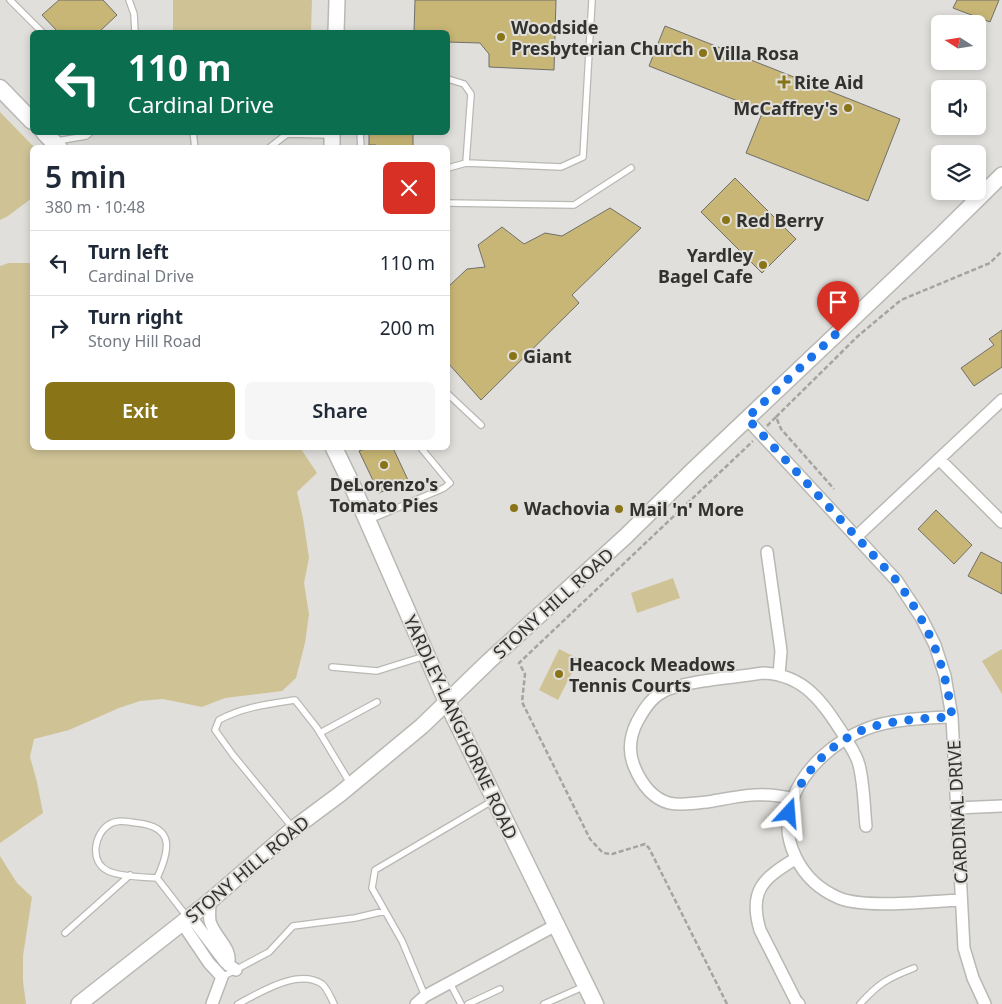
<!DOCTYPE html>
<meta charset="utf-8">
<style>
:root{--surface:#fff;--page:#f6f6f7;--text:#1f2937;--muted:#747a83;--line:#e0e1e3;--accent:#897417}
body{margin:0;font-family:"Noto Sans",sans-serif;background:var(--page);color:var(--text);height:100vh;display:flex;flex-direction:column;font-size:19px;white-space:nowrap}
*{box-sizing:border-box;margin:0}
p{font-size:16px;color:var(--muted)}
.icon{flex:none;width:28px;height:28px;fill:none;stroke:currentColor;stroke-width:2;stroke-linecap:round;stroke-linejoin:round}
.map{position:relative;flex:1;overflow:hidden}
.sheet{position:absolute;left:30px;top:145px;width:420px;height:305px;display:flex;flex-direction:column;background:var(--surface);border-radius:8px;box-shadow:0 2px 8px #0003}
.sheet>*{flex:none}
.hud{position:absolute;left:30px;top:30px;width:420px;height:105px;border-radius:8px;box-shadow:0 2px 8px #0003;background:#0b6e4f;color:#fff;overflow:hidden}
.needle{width:32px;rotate:282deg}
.tools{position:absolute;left:931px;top:15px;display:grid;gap:10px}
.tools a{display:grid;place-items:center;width:55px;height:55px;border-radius:8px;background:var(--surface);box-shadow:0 2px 8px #0003;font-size:25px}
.pin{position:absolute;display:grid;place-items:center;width:42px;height:42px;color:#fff;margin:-51px -21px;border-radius:50% 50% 50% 0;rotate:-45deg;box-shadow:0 0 5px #0007}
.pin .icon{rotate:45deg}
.me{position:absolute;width:55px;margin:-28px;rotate:19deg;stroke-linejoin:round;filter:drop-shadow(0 0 4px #0008)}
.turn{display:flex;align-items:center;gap:18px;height:105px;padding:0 15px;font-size:22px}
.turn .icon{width:65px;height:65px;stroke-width:2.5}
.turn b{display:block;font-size:35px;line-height:42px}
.round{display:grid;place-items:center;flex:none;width:52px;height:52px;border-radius:8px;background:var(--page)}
.headline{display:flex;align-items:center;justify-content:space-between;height:85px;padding:0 15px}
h1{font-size:30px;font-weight:600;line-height:38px}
.action{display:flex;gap:10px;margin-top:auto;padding:10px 15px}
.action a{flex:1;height:58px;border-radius:8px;background:var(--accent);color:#fff;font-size:20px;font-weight:600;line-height:58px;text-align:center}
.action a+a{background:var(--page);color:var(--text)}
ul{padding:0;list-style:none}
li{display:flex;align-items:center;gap:15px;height:65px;padding:0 15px;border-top:1px solid var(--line)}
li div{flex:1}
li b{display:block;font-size:19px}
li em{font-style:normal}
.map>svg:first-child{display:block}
.green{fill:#cfc396}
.building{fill:#c8b676;stroke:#706f6b}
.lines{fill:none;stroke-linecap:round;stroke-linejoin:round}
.service-casing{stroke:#b9b8b4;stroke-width:8}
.minor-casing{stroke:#b9b8b4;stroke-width:14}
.tertiary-casing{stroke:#b9b8b4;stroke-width:18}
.secondary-casing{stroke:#b9b8b4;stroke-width:19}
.path{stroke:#a4a4a0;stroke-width:2.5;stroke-dasharray:5 2.5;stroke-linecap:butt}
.service{stroke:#fff;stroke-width:5.5}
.minor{stroke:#fff;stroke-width:11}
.tertiary{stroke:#fff;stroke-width:15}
.secondary{stroke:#fff;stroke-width:16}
.route{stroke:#1a73e8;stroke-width:9;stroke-dasharray:0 16.2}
.poi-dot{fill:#897417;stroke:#e0dfdb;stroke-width:2}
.labels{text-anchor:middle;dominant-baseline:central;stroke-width:4;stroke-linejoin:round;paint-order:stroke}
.poi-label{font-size:18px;font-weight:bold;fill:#323230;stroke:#e0dfdb;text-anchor:start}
.street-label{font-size:18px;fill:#323230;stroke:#e0dfdb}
</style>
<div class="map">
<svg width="1002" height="1004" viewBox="0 0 1002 1004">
<rect width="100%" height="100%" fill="#e0dfdb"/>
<path class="green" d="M173,0H312L311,32H173Z
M0,112L34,147L32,198L8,216L0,220Z
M9,263H32V448H292L301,449L317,473L297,492L303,518L309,558L304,583L309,614L305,643L296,678L282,691L225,698L202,707L163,699L140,701L119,708L69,730L34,739L30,757L37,782L43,813L0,843V266Z
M673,578L680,598L637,613L631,593Z
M559,649L579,659L558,700L539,690Z
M1002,649V694L982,661Z
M0,856L17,883L32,897L23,956V981L26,1004H0Z"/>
<path class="building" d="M59,0H103L117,15L99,32H58L42,15Z
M415,0H556L554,70L489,67V54L480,43L448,42V32H414Z
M957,0H999L990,22L953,8Z
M665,26L900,119L868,201L746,153L763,111L649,66Z
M376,132H413V148H376V145H369V134H376Z
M735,178L796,239L762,273L701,212Z
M610,208L641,228L572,295L579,303L481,400L448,363V287L467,269L485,267L478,245L502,227L524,244L545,233L562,236Z
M1002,330V367L974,386L961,368L994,345L989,339Z
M367,448H393L408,480L379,493L359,451Z
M936,510L972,545L954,564L918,529Z
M981,552L1002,563V594L968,576Z"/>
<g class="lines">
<g class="service-casing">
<path id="service" d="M10,0L42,32
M129,0L134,14L135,32
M448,79L464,84L471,94L466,163L561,167L583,157L592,0
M193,132L195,148
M284,132L287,134L330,135
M360,132L361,148
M57,141L86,136L91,132
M269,148L287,134
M448,168L466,163
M448,203L574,205L631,168
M448,394L481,425
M369,520L444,488L450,483L421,448
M332,667L377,671L425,656
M320,733L377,702
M293,828L233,755L215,730L219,720C243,707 268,704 295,700L317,728L350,783
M157,878C170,850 175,827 137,823C128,822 118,819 110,824C94,833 89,862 108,871C120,877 144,877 157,878L188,918
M65,933L130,875
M222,977L269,952L293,926L355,918L385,911
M450,983L461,1004
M425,996L402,941L372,888L375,870L492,801
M238,1004C259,993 298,968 322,984C327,988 331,998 334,1004
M468,1004L500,989
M544,1004L585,986
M860,1004C879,983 888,978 914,968"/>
</g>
<g class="minor-casing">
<path id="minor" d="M747,419L897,581L922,619L935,645L945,676L952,717L964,948L973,978L985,1004
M939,459L1002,522
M856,537L1002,400
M767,552L781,651L779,675
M952,717C926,718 891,719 866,729C835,741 805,767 793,798C777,839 801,882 839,898C866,909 930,901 961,900
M793,799C763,790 736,797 707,802C694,803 681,806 669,803C651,798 641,783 634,766C628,751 630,736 637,722C643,711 650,699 661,693C678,681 741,677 764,673C805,675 823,703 843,734C848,743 857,755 859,765C864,784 864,807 866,826
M957,808L1002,806
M795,859C764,878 748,890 760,930L796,1001L799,1004
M210,901C210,907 209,915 210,921C214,937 234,949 228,965
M190,916L225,962L236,970
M182,923L209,963L222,977L212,1004
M416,1004L425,996L556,925"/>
</g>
<g class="tertiary-casing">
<path id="tertiary" d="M336,32L337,0
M332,148V132
M79,1004L210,901L293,829L340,794L422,726L488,662L626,536L693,470L939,237L1002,175"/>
</g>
<g class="secondary-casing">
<path id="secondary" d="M0,88L32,121
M44,132L59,148
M334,448L351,483L447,702L595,1004"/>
</g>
<path class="path" d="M776,417L858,336L901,300L990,263L1002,251
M767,426L776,417L781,429L834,489
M727,1004L649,848L645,844L612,854L603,853L590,839L522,702L525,674L519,663L753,441"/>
<use href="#service" class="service"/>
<use href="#minor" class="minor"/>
<use href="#tertiary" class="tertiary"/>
<use href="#secondary" class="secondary"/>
</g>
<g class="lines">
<path class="route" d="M789,813C798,776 831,741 868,728C895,720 924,718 952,717C945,662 929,626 897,581L747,418L838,332"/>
</g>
<g class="poi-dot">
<circle cx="501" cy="37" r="5"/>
<circle cx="703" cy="53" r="5"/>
<path d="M781.5 74.5h5v5h5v5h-5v5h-5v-5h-5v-5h5z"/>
<circle cx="848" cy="108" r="5"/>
<circle cx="726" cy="220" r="5"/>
<circle cx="763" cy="265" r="5"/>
<circle cx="513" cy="356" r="5"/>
<circle cx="384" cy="465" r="5"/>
<circle cx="514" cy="508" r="5"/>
<circle cx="619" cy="509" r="5"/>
<circle cx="559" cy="674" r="5"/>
</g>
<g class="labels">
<g class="poi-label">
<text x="511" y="27">Woodside<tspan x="511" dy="21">Presbyterian Church</tspan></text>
<text x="713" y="53">Villa Rosa</text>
<text x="794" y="82">Rite Aid</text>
<text x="838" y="108" text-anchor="end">McCaffrey's</text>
<text x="736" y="220">Red Berry</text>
<text x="753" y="255" text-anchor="end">Yardley<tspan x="753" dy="21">Bagel Cafe</tspan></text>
<text x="523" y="356">Giant</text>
<text x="384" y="484" text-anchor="middle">DeLorenzo's<tspan x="384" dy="21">Tomato Pies</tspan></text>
<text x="524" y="508">Wachovia</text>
<text x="629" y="509">Mail 'n' More</text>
<text x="569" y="664">Heacock Meadows<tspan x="569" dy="21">Tennis Courts</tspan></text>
</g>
<g class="street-label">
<text transform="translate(553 603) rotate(-42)">STONY HILL ROAD</text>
<text transform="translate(461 727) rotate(65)">YARDLEY-LANGHORNE ROAD</text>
<text transform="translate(957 812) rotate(-93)">CARDINAL DRIVE</text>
<text transform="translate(247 869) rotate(-40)">STONY HILL ROAD</text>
</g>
</g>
</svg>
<div class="tools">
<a><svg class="needle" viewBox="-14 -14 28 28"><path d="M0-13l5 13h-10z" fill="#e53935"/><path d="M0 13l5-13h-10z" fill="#747a83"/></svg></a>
<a><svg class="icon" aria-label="sound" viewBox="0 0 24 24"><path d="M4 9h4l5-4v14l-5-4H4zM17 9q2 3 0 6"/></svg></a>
<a><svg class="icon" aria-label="layers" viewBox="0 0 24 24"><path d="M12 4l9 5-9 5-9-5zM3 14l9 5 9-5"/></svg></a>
</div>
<div class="pin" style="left:838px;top:332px;background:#d93025"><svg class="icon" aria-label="arrive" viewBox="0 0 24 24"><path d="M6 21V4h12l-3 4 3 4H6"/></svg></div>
<svg class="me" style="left:789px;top:813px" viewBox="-20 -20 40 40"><path d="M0-17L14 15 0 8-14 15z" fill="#1a73e8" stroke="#fff" stroke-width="4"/></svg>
<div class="hud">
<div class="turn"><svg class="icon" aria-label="left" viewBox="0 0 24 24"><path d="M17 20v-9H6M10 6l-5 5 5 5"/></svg><div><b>110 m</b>Cardinal Drive</div></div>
</div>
<section class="sheet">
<div class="headline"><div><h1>5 min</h1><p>380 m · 10:48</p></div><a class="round" style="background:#d93025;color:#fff"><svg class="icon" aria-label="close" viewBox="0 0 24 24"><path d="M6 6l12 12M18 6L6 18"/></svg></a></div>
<ul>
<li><svg class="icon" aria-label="left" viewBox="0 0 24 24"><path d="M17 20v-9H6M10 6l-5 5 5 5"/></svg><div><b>Turn left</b><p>Cardinal Drive</p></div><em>110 m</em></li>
<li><svg class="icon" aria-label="right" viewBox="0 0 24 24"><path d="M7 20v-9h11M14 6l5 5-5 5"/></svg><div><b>Turn right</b><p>Stony Hill Road</p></div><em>200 m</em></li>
</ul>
<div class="action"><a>Exit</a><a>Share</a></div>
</section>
</div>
